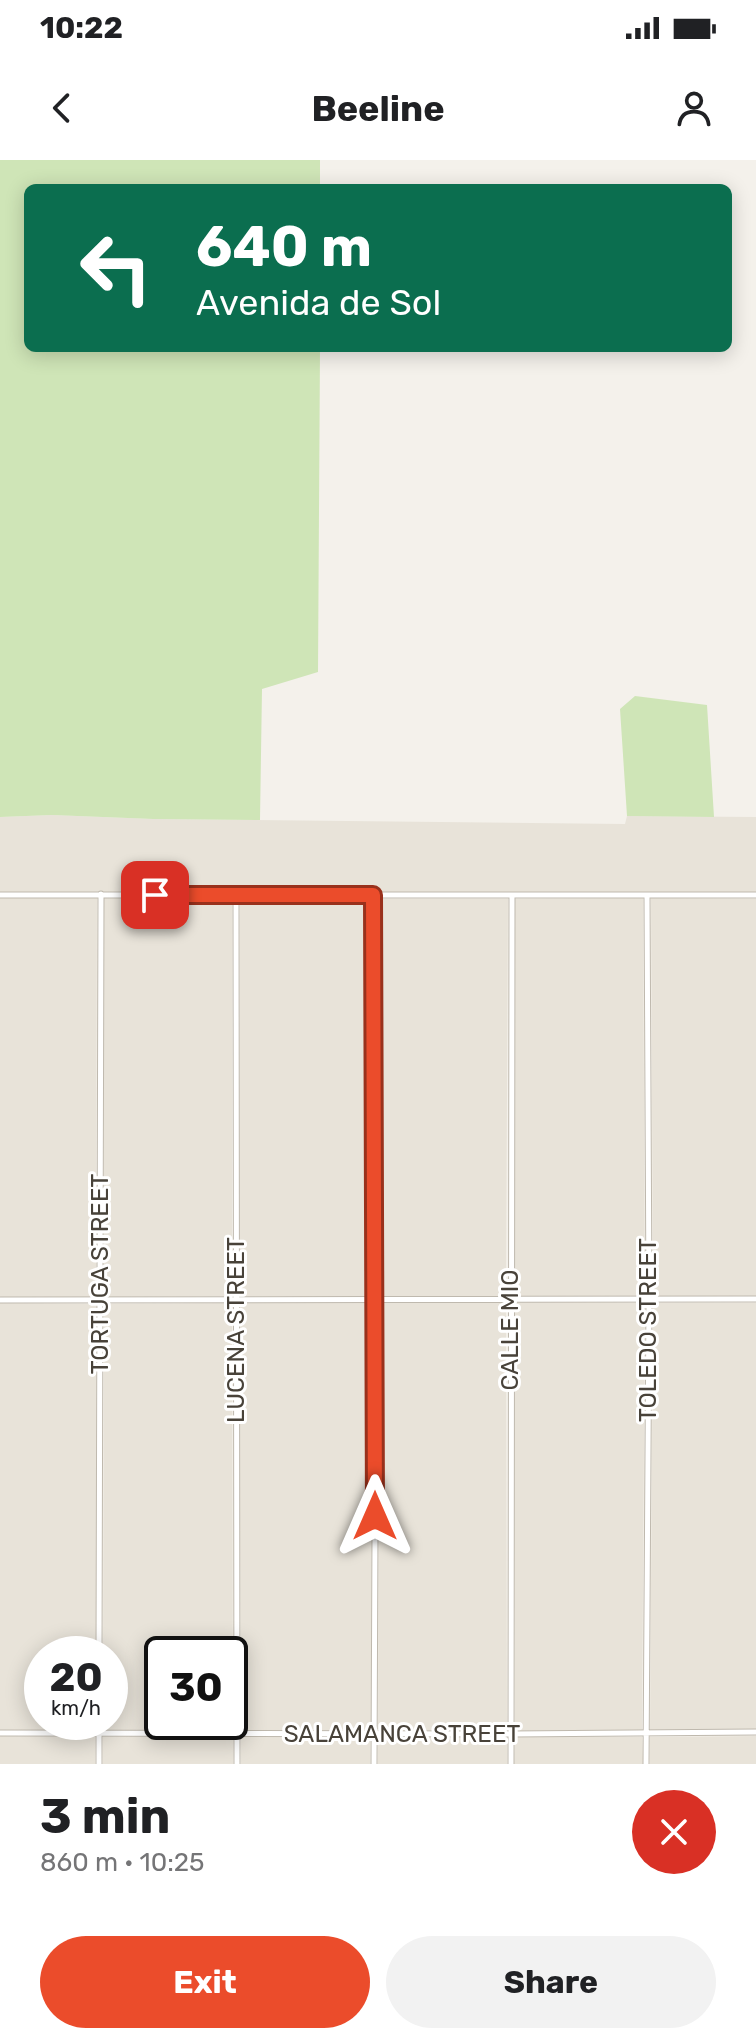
<!DOCTYPE html>
<meta charset="utf-8">
<style>
:root{--surface:#fff;--page:#f2f2f2;--text:#202124;--muted:#757577;--accent:#eb4c2b}
body{margin:0;font-family:Rubik,sans-serif;background:var(--page);color:var(--text);height:100vh;display:flex;flex-direction:column;font-size:30px;white-space:nowrap}
*{box-sizing:border-box;margin:0}
p{font-size:26px;color:var(--muted)}
.icon{flex:none;width:44px;height:44px;fill:none;stroke:currentColor;stroke-width:2;stroke-linecap:round;stroke-linejoin:round}
.map{position:relative;height:1604px;overflow:hidden}
.side{display:flex;flex-direction:column;background:var(--surface);flex:1}
.side>*{flex:none}
.banner{position:absolute;left:24px;top:24px;width:708px;height:168px;border-radius:12px;box-shadow:0 4px 20px #0003;background:#0b6e4f;color:#fff;overflow:hidden}
.speed{position:absolute;left:24px;top:1476px;display:flex;gap:16px;font-size:40px;font-weight:700;text-align:center}
.speed>*{display:grid;place-content:center;width:104px;height:104px;border-radius:50%;background:var(--surface);box-shadow:0 4px 20px #0003;line-height:1}
.speed small{font-size:20px;font-weight:400}
.speed .limit{border:4px solid #111;border-radius:12px;background:#fff;color:#111}
.pin{position:absolute;display:grid;place-items:center;width:68px;height:68px;color:#fff;margin:-34px;border-radius:16px;box-shadow:0 4px 12px #0006}
.me{position:absolute;width:88px;margin:-44px;rotate:0deg;stroke-linejoin:round;filter:drop-shadow(0 0 6px #0008)}
.turn{display:flex;align-items:center;gap:28px;height:168px;padding:0 40px;font-size:36px}
.turn .icon{width:104px;height:104px;stroke-width:2.5}
.turn b{display:block;font-size:56px;line-height:68px}
.round{display:grid;place-items:center;flex:none;width:84px;height:84px;border-radius:42px;background:var(--page)}
.head{display:flex;align-items:center;justify-content:space-between;height:136px;padding:0 40px}
h1{font-size:48px;font-weight:700;line-height:60px}
.action{display:flex;gap:16px;margin-top:auto;padding:16px 40px}
.action a{flex:1;height:92px;border-radius:48px;background:var(--accent);color:#fff;font-size:32px;font-weight:700;line-height:92px;text-align:center}
.action a+a{background:var(--page);color:var(--text)}
.status{display:flex;justify-content:space-between;align-items:center;height:56px;padding:0 40px;background:var(--surface);direction:ltr}
.status svg{height:22px;fill:currentColor}
header{display:flex;justify-content:space-between;align-items:center;height:104px;padding:0 40px;background:var(--surface);font-size:36px;font-weight:700}
.map>svg:first-child{display:block}
.residential{fill:#e8e3d9;fill-rule:evenodd}
.green{fill:#cfe5b7}
.lines{fill:none;stroke-linecap:round;stroke-linejoin:round}
.minor-casing{stroke:#bfb9ae;stroke-width:7}
.minor{stroke:#fff;stroke-width:5}
.route-casing{stroke:#99311c;stroke-width:20}
.route{stroke:#eb4c2b;stroke-width:14}
.labels{text-anchor:middle;dominant-baseline:central;stroke-width:6;stroke-linejoin:round;paint-order:stroke}
.street-label{font-size:24px;fill:#484239;stroke:#fff}
</style>
<div class="status"><b>10:22</b><svg viewBox="0 0 49 12"><path d="M0 12V9h3v3zM5 12V6h3v6zM10 12V3h3v9zM15 12V0h3v12zM26 1h20v11H26zM47 4h2v5h-2z"/></svg></div>
<header><svg class="icon" aria-label="back" viewBox="0 0 24 24"><path d="M15 5l-7 7 7 7"/></svg>Beeline<svg class="icon" aria-label="person" viewBox="0 0 24 24"><circle cx="12" cy="8" r="4"/><path d="M4 21q1-7 8-7t8 7"/></svg></header>
<div class="map">
<svg width="756" height="1604" viewBox="0 0 756 1604">
<rect width="100%" height="100%" fill="#f4f1eb"/>
<path class="residential" d="M52,655L153,659L625,664L627,656L756,657V732H0V657Z
M0,738H97L96,1137H0Z
M104,738L232,739V1136L104,1137Z
M643,738L645,1136H514L515,739Z
M651,738L756,739V1136H653Z
M240,739H369L372,1137L239,1136Z
M377,739H508L506,1136L379,1137Z
M506,1142L507,1571L378,1570L379,1143Z
M514,1142L645,1143L642,1570L515,1571Z
M0,1143L96,1144V1494H42V1562H95V1570H0Z
M232,1143L233,1570H103V1562H110V1494H103L104,1144ZM162,1494H230V1562H162Z
M239,1143H372L371,1570H241Z
M653,1143H756V1569L650,1570Z
M0,1576L95,1577V1604H0Z
M233,1576V1604H103V1577Z
M370,1576V1604H241V1577Z
M378,1576L507,1578V1604H378Z
M756,1576V1604H650V1577Z
M515,1577H642L643,1604H514Z"/>
<path class="green" d="M0,0H320V28H28V188H320L318,512L262,529L260,660L153,659L52,655L0,657Z
M635,536L707,545L714,657L627,656L620,549Z"/>
<g class="lines">
<g class="minor-casing">
<path id="minor" d="M0,735H756
M373,735L376,1140L374,1604
M236,736L237,1604
M0,1140L756,1139
M99,1494L101,734
M0,1573L511,1574L756,1572
M99,1604V1562
M511,1604L512,736
M646,1604L649,1139L647,735"/>
</g>
<use href="#minor" class="minor"/>
</g>
<g class="lines">
<g class="route-casing">
<path id="route" d="M155,735H373L375,1356"/>
</g>
<use href="#route" class="route"/>
</g>
<g class="labels">
<g class="street-label">
<text transform="translate(100 1114) rotate(-90)">TORTUGA STREET</text>
<text transform="translate(236 1170) rotate(-90)">LUCENA STREET</text>
<text transform="translate(510 1170) rotate(-90)">CALLE MIO</text>
<text transform="translate(648 1170) rotate(-90)">TOLEDO STREET</text>
<text x="402" y="1574">SALAMANCA STREET</text>
</g>
</g>
</svg>
<div class="speed"><div>20<small>km/h</small></div><div class="limit">30</div></div>
<div class="pin" style="left:155px;top:735px;background:#d93025"><svg class="icon" aria-label="arrive" viewBox="0 0 24 24"><path d="M6 21V4h12l-3 4 3 4H6"/></svg></div>
<svg class="me" style="left:375px;top:1356px" viewBox="-20 -20 40 40"><path d="M0-17L14 15 0 8-14 15z" fill="#eb4c2b" stroke="#fff" stroke-width="4"/></svg>
<div class="banner">
<div class="turn"><svg class="icon" aria-label="left" viewBox="0 0 24 24"><path d="M17 20v-9H6M10 6l-5 5 5 5"/></svg><div><b>640 m</b>Avenida de Sol</div></div>
</div>
</div>
<section class="side">
<div class="head"><div><h1>3 min</h1><p>860 m · 10:25</p></div><a class="round" style="background:#d93025;color:#fff"><svg class="icon" aria-label="close" viewBox="0 0 24 24"><path d="M6 6l12 12M18 6L6 18"/></svg></a></div>
<div class="action"><a>Exit</a><a>Share</a></div>
</section>
